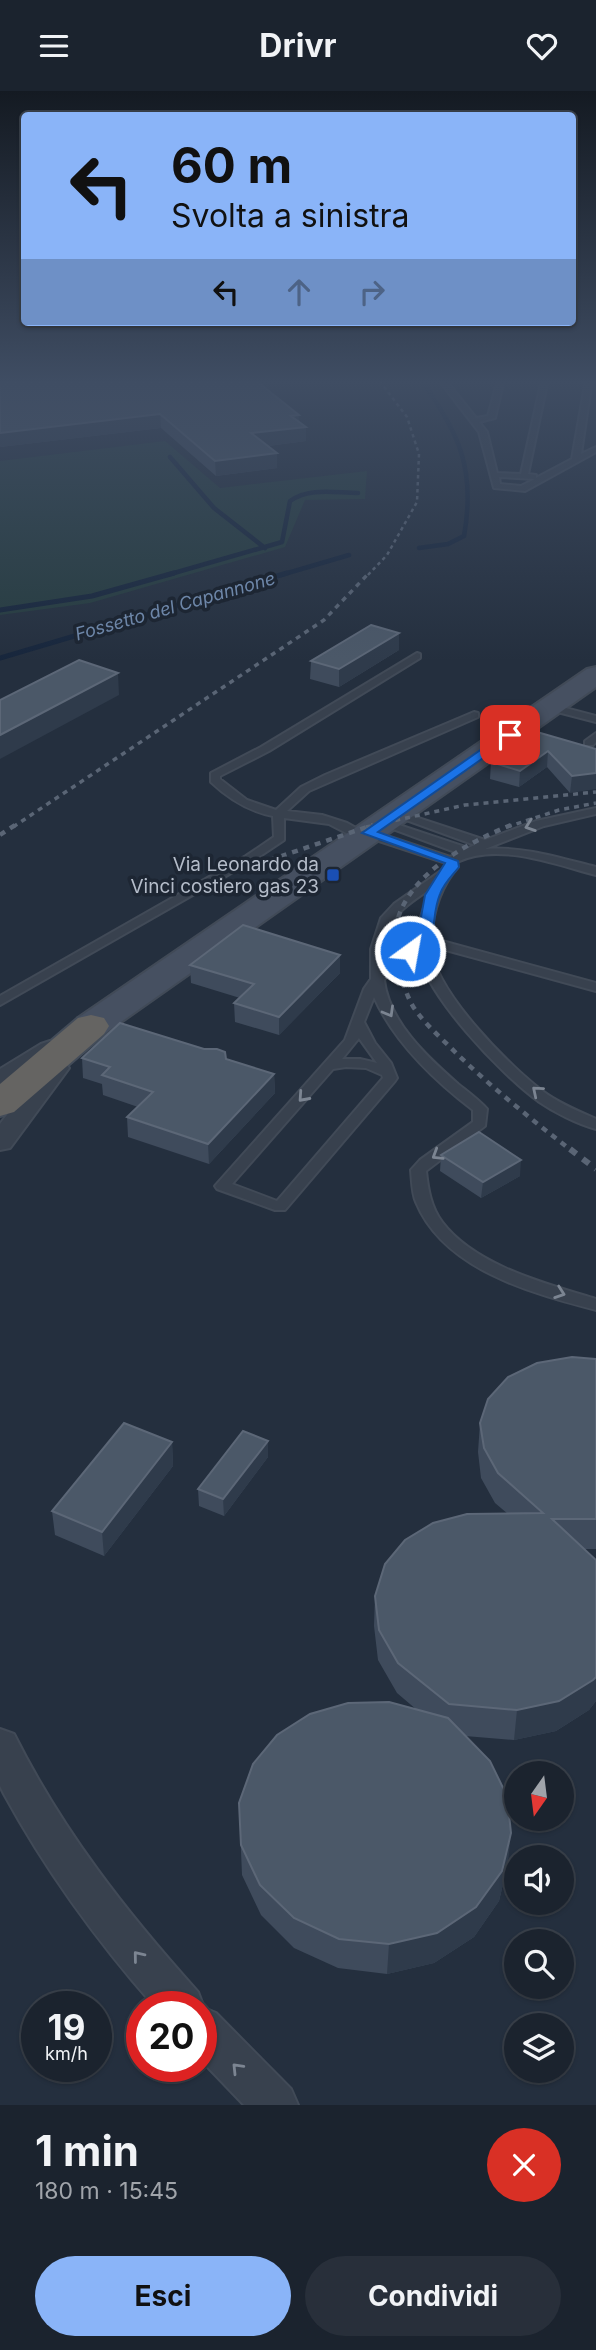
<!DOCTYPE html>
<html lang="it">
<meta charset="utf-8">
<style>
:root{--surface:#1b232e;--page:#282f3a;--text:#f1f3f6;--muted:#a0a4aa;--line:#39404a;--accent:#8ab4f8}
body{margin:0;font-family:Inter,sans-serif;background:var(--page);color:var(--text);height:100vh;display:flex;flex-direction:column;font-size:26px;white-space:nowrap}
*{box-sizing:border-box;margin:0}
p{font-size:23px;color:var(--muted)}
.icon{flex:none;width:38px;height:38px;fill:none;stroke:currentColor;stroke-width:2;stroke-linecap:round;stroke-linejoin:round}
.map{position:relative;height:2014px;overflow:hidden}
.sheet{display:flex;flex-direction:column;background:var(--surface);flex:1}
.sheet>*{flex:none}
.top-card{position:absolute;left:21px;top:21px;width:555px;height:214px;border-radius:7px;box-shadow:0 2px 5px #0004,0 0 0 2px var(--line);background:#8ab4f8;color:#111;overflow:hidden}
.needle{width:46px;rotate:194deg}
.buttons{position:absolute;left:504px;top:1670px;display:grid;gap:14px}
.buttons a{display:grid;place-items:center;width:70px;height:70px;border-radius:50%;background:var(--surface);box-shadow:0 2px 5px #0004,0 0 0 2px var(--line);font-size:35px}
.speed{position:absolute;left:21px;top:1900px;display:flex;gap:14px;font-size:35px;font-weight:700;text-align:center}
.speed>*{display:grid;place-content:center;width:91px;height:91px;border-radius:50%;background:var(--surface);box-shadow:0 2px 5px #0004,0 0 0 2px var(--line);line-height:1}
.speed small{font-size:18px;font-weight:400}
.speed .limit{border:10px solid #d22;background:#fff;color:#111}
.pin{position:absolute;display:grid;place-items:center;width:60px;height:60px;color:#fff;margin:-30px;border-radius:14px;box-shadow:0 4px 10px #0006}
.me{position:absolute;width:77px;margin:-38px;rotate:32deg;stroke-linejoin:round;filter:drop-shadow(0 0 5px #0008)}
.turn{display:flex;align-items:center;gap:24px;height:147px;padding:0 35px;font-size:32px}
.turn .icon{width:91px;height:91px;stroke-width:2.5}
.turn b{display:block;font-size:49px;line-height:60px}
.lanes{display:flex;align-items:center;height:66px;padding:0 35px;background:#0003;justify-content:center;gap:35px;direction:ltr}
.lanes .off{opacity:.35}
.round{display:grid;place-items:center;flex:none;width:74px;height:74px;border-radius:37px;background:var(--page)}
.head{display:flex;align-items:center;justify-content:space-between;height:119px;padding:0 35px}
h1{font-size:42px;font-weight:700;line-height:52px}
.cta{display:flex;gap:14px;margin-top:auto;padding:14px 35px}
.cta a{flex:1;height:80px;border-radius:42px;background:var(--accent);color:#111;font-size:28px;font-weight:700;line-height:80px;text-align:center}
.cta a+a{background:var(--page);color:var(--text)}
header{display:flex;justify-content:space-between;align-items:center;height:91px;padding:0 35px;background:var(--surface);font-size:32px;font-weight:700}
.map>svg:first-child{display:block}
.green{fill:#263c3f}
.lines{fill:none;stroke-linecap:round;stroke-linejoin:round}
.stream-far1{stroke:#17263c;stroke-width:4.5}
.stream{stroke:#17263c;stroke-width:5}
.service-casing{stroke:#414a57;stroke-width:4}
.minor-casing{stroke:#414a57;stroke-width:4}
.secondary-casing{stroke:#414a57;stroke-width:4}
.trunk-casing{stroke:#434c59;stroke-width:4}
.service{fill:#38414e;fill-rule:evenodd}
.minor{fill:#38414e;fill-rule:evenodd}
.secondary{fill:#465061;fill-rule:evenodd}
.trunk{fill:#656462;fill-rule:evenodd}
.rail-far3{stroke:#5a6575;stroke-width:2.5;stroke-dasharray:3.5 3.5;stroke-linecap:butt}
.rail-far2{stroke:#5a6575;stroke-width:3.5;stroke-dasharray:5 5;stroke-linecap:butt}
.rail-far1{stroke:#5a6575;stroke-width:4.5;stroke-dasharray:6 6;stroke-linecap:butt}
.rail{stroke:#5a6575;stroke-width:6;stroke-dasharray:8 8;stroke-linecap:butt}
.wall{fill:#3f4b5c}
.shaded-wall{fill:#2f3b4b}
.building{fill:#4b5868;stroke:#5c6777;stroke-width:2}
.oneway{stroke:#7c8592}
.route{fill:#1a73e8;stroke:#114b97;stroke-width:2}
.transit-dot{fill:#1a4fb4;stroke:#1d2633;stroke-width:2.5}
.labels{text-anchor:middle;dominant-baseline:central;stroke-width:7;stroke-linejoin:round;paint-order:stroke}
.far-water-label{font-size:18px;font-style:italic;fill:#6d86a8;stroke:#1d2633}
.poi-label{font-size:19px;fill:#b4bcc9;stroke:#1d2633;text-anchor:end}
</style>
<header><svg class="icon" aria-label="menu" viewBox="0 0 24 24"><path d="M4 6h16M4 12h16M4 18h16"/></svg>Drivr<svg class="icon" aria-label="heart" viewBox="0 0 24 24"><path d="M12 20l-8-8c-3-5 5-10 8-4 3-6 11-1 8 4z"/></svg></header>
<div class="map">
<svg width="596" height="2014" viewBox="0 0 596 2014">
<rect width="100%" height="100%" fill="#242f3e"/>
<path class="green" d="M165,350L220,397L367,380L365,408L305,409L285,456L90,512L0,524V370Z"/>
<g class="lines">
<path class="stream-far1" d="M170,366L214,417L265,457
M419,457L448,453L464,445C476,378 459,341 420,288
M167,484L282,451L290,410C310,396 335,402 358,402
M281,484L349,464"/>
<path class="stream" d="M0,519L92,505L174,482
M0,567L287,482"/>
<g class="service-casing">
<path id="service" d="M438,288H445L476,327L488,325L498,288H504L495,327L479,331L487,341L497,382L521,383L542,288H548L528,383L536,384V387L572,368L586,288H592L581,363L596,356V361L525,400L494,397L479,341ZM499,386L535,388L521,395L500,393Z
M417,562L420,563V567L269,660L220,685V688L247,709L276,719L301,696L325,684L474,621L478,622V626L309,700L287,720L322,724L347,732L363,741L372,740L450,766L458,762L377,732L379,730H387L468,757L475,754L390,723L392,721H400L485,749L536,730L596,717V723L544,735L485,758C523,755 560,767 596,776V784C554,773 498,751 457,771L458,776C440,796 433,820 431,847L596,892V900L431,855C433,899 512,979 548,1004C563,1014 580,1021 596,1028V1038C577,1033 554,1021 538,1010C502,984 424,903 418,859L390,880L384,889C389,931 427,966 458,993C468,1001 479,1009 487,1018L485,1035L426,1080C428,1099 431,1116 442,1131C475,1175 547,1193 596,1208V1219C532,1202 444,1179 416,1111C412,1102 412,1089 411,1079L420,1069L473,1031V1019C434,989 394,951 374,906L364,931L375,952L391,972L397,987L395,990L285,1119H275L217,1098L215,1095L345,949L364,898L371,888V858L381,827L394,813L441,780L446,775V772L367,746L366,748H358L329,733L284,727V749L254,769L0,914V905L246,765L274,746L273,725C248,720 229,708 211,691V682L261,656ZM430,798L421,826L418,847L383,873C384,830 396,821 430,798ZM359,947L377,972L360,968H342ZM346,976L366,977L382,984L383,987L277,1110L232,1093L333,978Z
M550,613L596,625V631L546,618L545,616Z
M596,642V651L593,654H585V650Z"/>
</g>
<g class="minor-casing">
<path id="minor" d="M50,950L59,953L63,958L59,963L9,994L0,997V978L41,953Z
M56,969L65,972L69,977L10,1057L0,1059V1033L47,972Z
M0,1638L14,1643C62,1739 126,1821 198,1901L204,1917L216,1922L291,1998L298,2014H244L201,1969V1916H155C97,1850 46,1780 4,1703L0,1695Z"/>
</g>
<g class="secondary-casing">
<path id="secondary" d="M596,576V596L104,943L91,946L78,943L73,935L78,927L587,578Z"/>
</g>
<g class="trunk-casing">
<path id="trunk" d="M91,924L104,927L109,935L104,943L14,1021L0,1025V993L78,927Z"/>
</g>
<use href="#service" class="service"/>
<use href="#minor" class="minor"/>
<use href="#secondary" class="secondary"/>
<use href="#trunk" class="trunk"/>
<path class="rail-far3" d="M368,484L387,464L417,411L419,363L407,326L378,288"/>
<path class="rail-far2" d="M13,736L324,529L369,482
M366,736L465,714L596,701
M507,736L559,719L596,712"/>
<path class="rail-far1" d="M511,734C450,759 373,804 400,882C404,894 407,906 414,917C425,933 440,946 454,960C491,996 531,1028 572,1060
M0,744L15,734
M258,773L373,734"/>
<path class="rail" d="M570,1058L596,1078"/>
</g>
<path class="wall" d="M0,288L306,336V350L268,355L277,377L216,385L161,337L0,356Z
M399,559L339,596L310,588L311,570Z
M530,639L596,658L570,702L547,676L519,696L490,688L491,671L529,647Z
M340,864V882L279,944L235,931L234,912L240,907L191,892L190,874Z
M82,967L226,968L274,983L275,1002L209,1073L128,1046L127,1026L138,1016L103,1004L102,993L83,987Z
M441,1064L520,1085L481,1107L440,1080Z
M596,1268V1458H584L596,1469V1610L589,1619L556,1640L514,1649L465,1645L508,1772L499,1810L474,1846L434,1872L387,1883L338,1877L294,1857L261,1824L242,1784L239,1712L417,1619L397,1602L378,1569L374,1535L375,1505L508,1423L495,1412L481,1387L478,1361L480,1332Z
M268,1350V1366L224,1425L199,1415L198,1398Z
M172,1351L173,1375L104,1465L55,1444L52,1420Z"/>
<path class="shaded-wall" d="M160,323L161,337L0,356V342Z
M299,324V337L306,336V350L252,357L251,342L291,325Z
M277,362V377L216,385L215,370Z
M399,542V559L339,596V578Z
M118,582L119,604L0,668V644Z
M548,660L547,676L519,696L520,680Z
M596,682V698L570,702L572,685Z
M340,864V882L279,944V926Z
M274,983L275,1002L209,1073L208,1053Z
M521,1069L520,1085L481,1107L483,1091Z
M268,1350V1366L224,1425L223,1408Z
M172,1351L173,1375L104,1465L102,1441Z
M596,1586V1610L589,1619L556,1640L514,1649L517,1619Z
M511,1742L508,1772L499,1810L474,1846L434,1872L387,1883L389,1853Z"/>
<path class="building" d="M0,288H254L299,324L291,325L306,336L251,342L277,362L215,370L160,323L0,342Z
M371,534L399,542L339,578L311,570Z
M79,569L118,582L0,644V609Z
M530,639L596,658V682L572,685L548,660L520,680L491,671L534,644Z
M243,834L340,864L279,926L234,912L254,893L190,874Z
M120,932L204,958H217L225,961L226,968L274,983L208,1053L127,1026L153,1001L102,984L110,976L82,967Z
M479,1041L521,1069L483,1091L441,1064Z
M572,1266L596,1268V1428H552L596,1469V1586L593,1589L559,1610L517,1619L449,1613L398,1572L379,1539L375,1505L385,1473L405,1449L433,1432L467,1423L543,1422L498,1382L484,1357L480,1332L488,1308L508,1286L537,1272Z
M124,1332L172,1351L102,1441L52,1420Z
M243,1340L268,1350L223,1408L198,1398Z
M389,1611L448,1627L490,1670L507,1705L511,1742L502,1780L476,1816L437,1842L389,1853L339,1848L294,1827L260,1794L241,1754L239,1712L253,1673L277,1644L310,1623L348,1612Z"/>
<defs><path id="oneway-chevron" d="M-2-3.5L2.5 0L-2 3.5" fill="none" stroke-width="1.6" stroke-linecap="round" stroke-linejoin="round" transform="scale(1.75)"/></defs>
<g class="oneway">
<use href="#oneway-chevron" transform="translate(530 735) rotate(161)"/>
<use href="#oneway-chevron" transform="translate(389 921) rotate(60)"/>
<use href="#oneway-chevron" transform="translate(537 1000) rotate(-140)"/>
<use href="#oneway-chevron" transform="translate(303 1006) rotate(132)"/>
<use href="#oneway-chevron" transform="translate(437 1064) rotate(148)"/>
<use href="#oneway-chevron" transform="translate(560 1202) rotate(19)"/>
<use href="#oneway-chevron" transform="translate(138 1865) rotate(-129)"/>
<use href="#oneway-chevron" transform="translate(237 1977) rotate(-134)"/>
</g>
<linearGradient id="sky" x2="0" y2="1"><stop stop-color="#141a22"/><stop offset="0.51" stop-color="#3f4d63"/><stop offset="1" stop-color="#3f4d63" stop-opacity="0"/></linearGradient>
<rect width="596" height="570" fill="url(#sky)"/>
<path class="route" d="M506,641L516,644L378,741L458,770L459,776C452,785 444,792 440,803C429,831 442,842 415,863H405V857L417,848L425,804L445,772L362,742Z"/>
<rect class="transit-dot" x="326" y="777" width="14" height="14" rx="3.5"/>
<g class="labels">
<g class="far-water-label">
<text transform="translate(175 515) rotate(-16)">Fossetto del Capannone</text>
</g>
<g class="poi-label">
<text x="319" y="773">Via Leonardo da<tspan x="319" dy="22">Vinci costiero gas 23</tspan></text>
</g>
</g>
</svg>
<div class="buttons">
<a><svg class="needle" viewBox="-14 -14 28 28"><path d="M0-13l5 13h-10z" fill="#e53935"/><path d="M0 13l5-13h-10z" fill="#a0a4aa"/></svg></a>
<a><svg class="icon" aria-label="sound" viewBox="0 0 24 24"><path d="M4 9h4l5-4v14l-5-4H4zM17 9q2 3 0 6"/></svg></a>
<a><svg class="icon" aria-label="search" viewBox="0 0 24 24"><circle cx="10" cy="10" r="6"/><path d="M15 15l6 6"/></svg></a>
<a><svg class="icon" aria-label="layers" viewBox="0 0 24 24"><path d="M12 4l9 5-9 5-9-5zM3 14l9 5 9-5"/></svg></a>
</div>
<div class="speed"><div>19<small>km/h</small></div><div class="limit">20</div></div>
<div class="pin" style="left:510px;top:644px;background:#d93025"><svg class="icon" aria-label="arrive" viewBox="0 0 24 24"><path d="M6 21V4h12l-3 4 3 4H6"/></svg></div>
<svg class="me" style="left:410px;top:860px" viewBox="-20 -20 40 40"><circle r="17" fill="#1a73e8" stroke="#fff" stroke-width="3"/><path d="M0-11L8 9 0 5-8 9z" fill="#fff"/></svg>
<div class="top-card">
<div class="turn"><svg class="icon" aria-label="left" viewBox="0 0 24 24"><path d="M17 20v-9H6M10 6l-5 5 5 5"/></svg><div><b>60 m</b>Svolta a sinistra</div></div>
<div class="lanes"><svg class="icon" aria-label="left" viewBox="0 0 24 24"><path d="M17 20v-9H6M10 6l-5 5 5 5"/></svg><svg class="icon off" aria-label="ahead" viewBox="0 0 24 24"><path d="M12 20V5M6 11l6-6 6 6"/></svg><svg class="icon off" aria-label="right" viewBox="0 0 24 24"><path d="M7 20v-9h11M14 6l5 5-5 5"/></svg></div>
</div>
</div>
<section class="sheet">
<div class="head"><div><h1>1 min</h1><p>180 m · 15:45</p></div><a class="round" style="background:#d93025;color:#fff"><svg class="icon" aria-label="close" viewBox="0 0 24 24"><path d="M6 6l12 12M18 6L6 18"/></svg></a></div>
<div class="cta"><a>Esci</a><a>Condividi</a></div>
</section>
